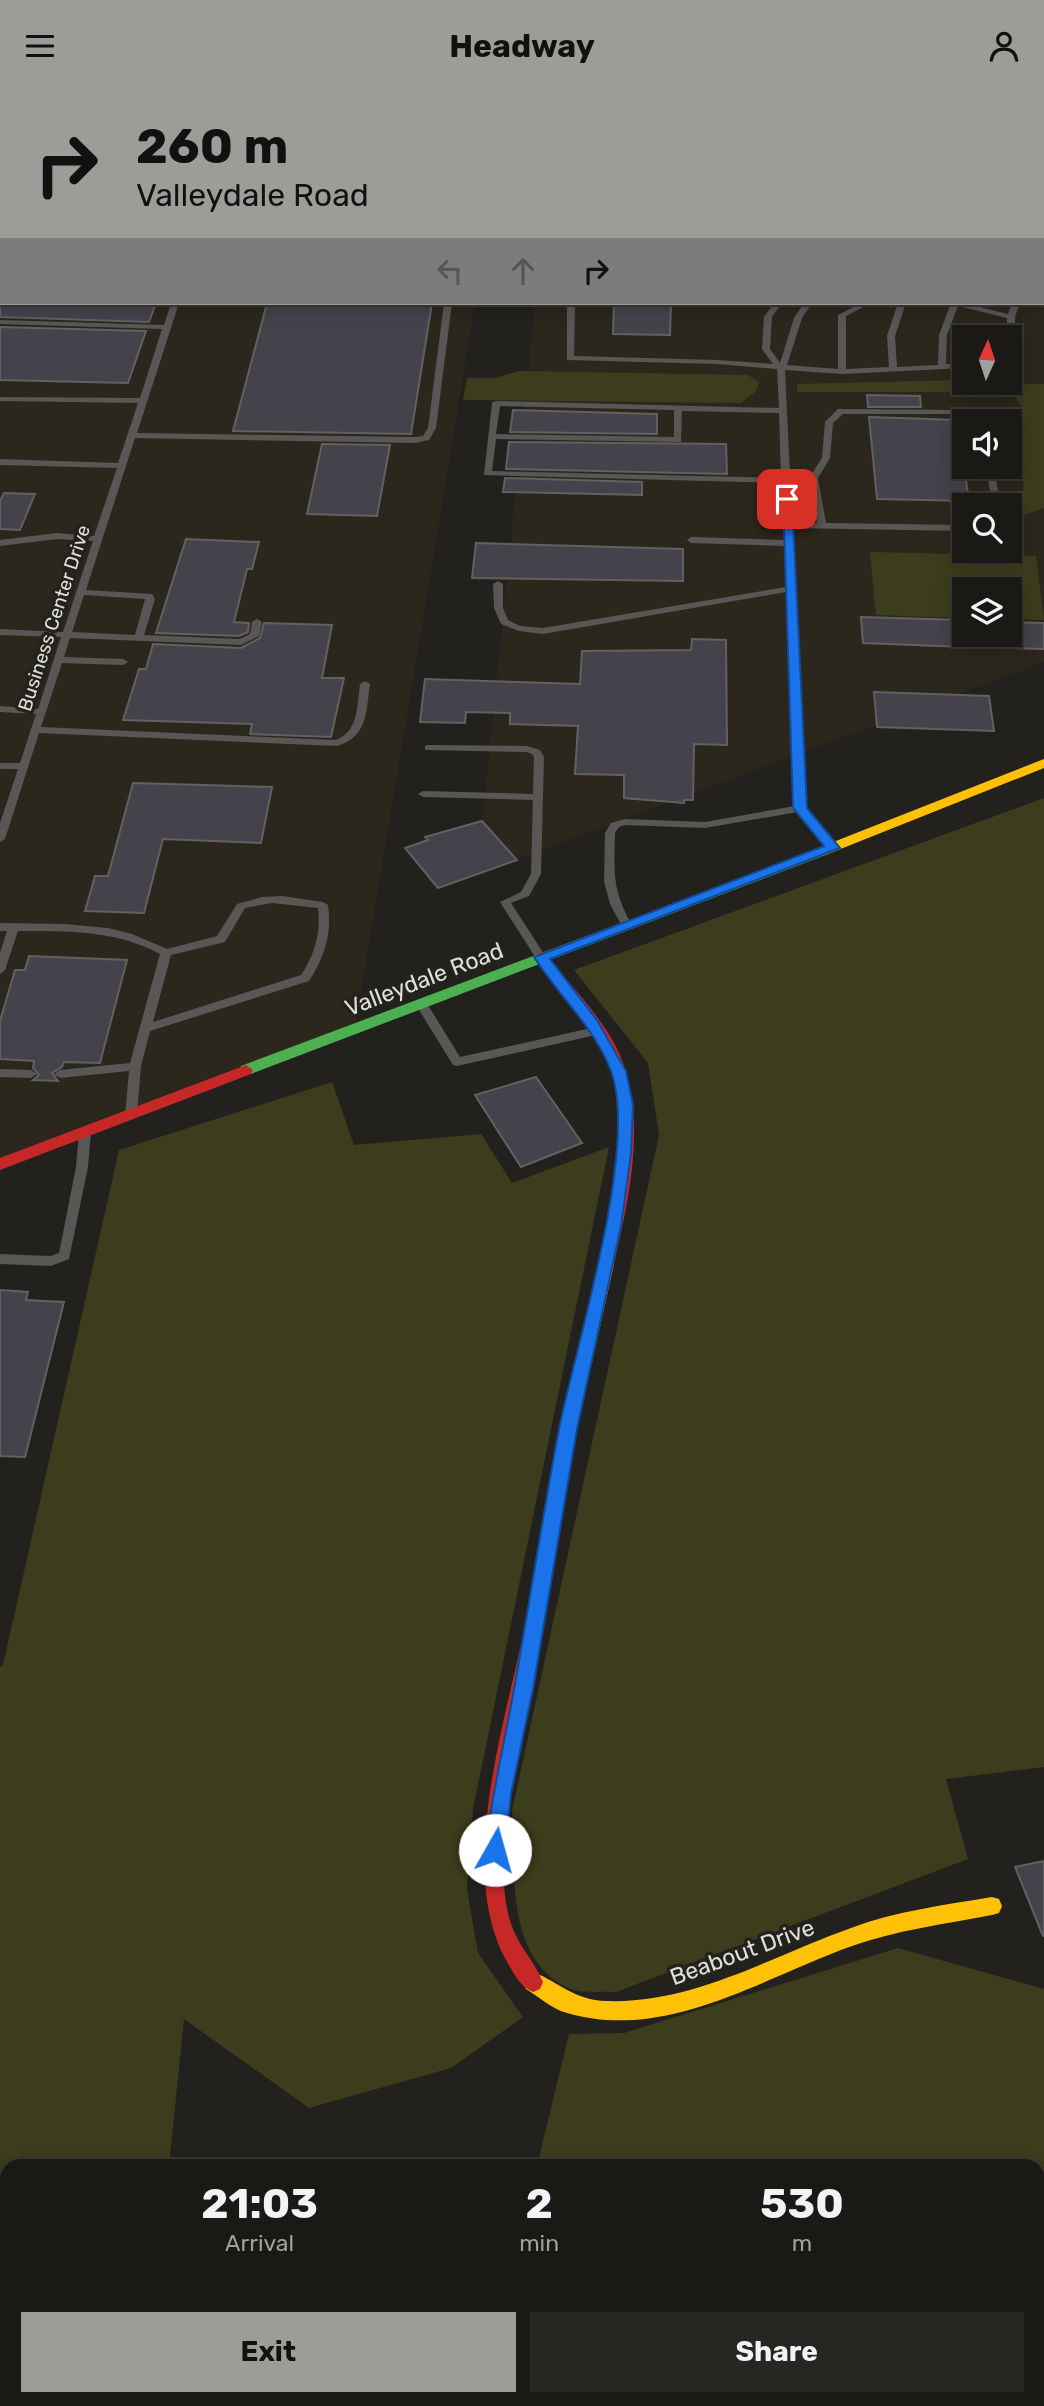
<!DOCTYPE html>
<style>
:root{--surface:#1a1916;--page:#272623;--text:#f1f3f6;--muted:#9fa0a1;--line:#383835;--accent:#9e9c99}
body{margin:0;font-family:Rubik,sans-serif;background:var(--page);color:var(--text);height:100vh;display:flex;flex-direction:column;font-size:26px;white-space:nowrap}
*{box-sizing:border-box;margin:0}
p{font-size:23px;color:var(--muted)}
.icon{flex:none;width:38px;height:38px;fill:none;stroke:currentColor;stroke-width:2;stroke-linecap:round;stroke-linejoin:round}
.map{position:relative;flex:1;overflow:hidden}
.details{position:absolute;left:0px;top:2068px;width:1045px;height:247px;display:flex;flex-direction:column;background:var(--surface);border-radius:21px 21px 0 0;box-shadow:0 4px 18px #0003,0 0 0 2px var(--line)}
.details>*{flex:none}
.guide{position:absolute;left:0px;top:0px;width:1045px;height:214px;box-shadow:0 4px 18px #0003,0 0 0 2px var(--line);background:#9e9c99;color:#111;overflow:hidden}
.needle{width:46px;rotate:3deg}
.buttons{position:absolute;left:952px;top:234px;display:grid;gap:14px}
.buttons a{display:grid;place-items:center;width:70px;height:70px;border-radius:0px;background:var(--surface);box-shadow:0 4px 18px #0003,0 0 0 2px var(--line);font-size:35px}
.pin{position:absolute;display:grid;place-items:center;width:60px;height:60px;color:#fff;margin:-30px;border-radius:14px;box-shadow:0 4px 10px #0006}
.me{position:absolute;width:77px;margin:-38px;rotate:7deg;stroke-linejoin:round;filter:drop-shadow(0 0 5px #0008)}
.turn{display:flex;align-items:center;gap:24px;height:147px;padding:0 21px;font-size:32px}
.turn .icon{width:91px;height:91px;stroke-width:2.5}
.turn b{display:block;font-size:49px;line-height:60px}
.lanes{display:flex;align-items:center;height:66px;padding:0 21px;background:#0003;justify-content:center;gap:35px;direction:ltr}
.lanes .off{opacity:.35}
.eta{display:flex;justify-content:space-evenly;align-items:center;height:119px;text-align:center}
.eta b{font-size:42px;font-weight:700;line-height:49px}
.button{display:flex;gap:14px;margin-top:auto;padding:14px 21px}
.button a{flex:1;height:80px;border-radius:0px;background:var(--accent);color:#111;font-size:28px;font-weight:700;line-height:80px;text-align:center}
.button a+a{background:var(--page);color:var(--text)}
header{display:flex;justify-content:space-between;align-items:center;height:91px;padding:0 21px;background:var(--accent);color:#111;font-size:32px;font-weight:700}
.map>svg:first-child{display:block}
.built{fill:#2c271c;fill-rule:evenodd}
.green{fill:#3c3d1d}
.building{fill:#44434b;stroke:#616161;stroke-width:2}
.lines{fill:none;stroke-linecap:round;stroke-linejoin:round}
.lane{fill:#585756;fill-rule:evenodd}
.street{fill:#585756;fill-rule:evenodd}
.fast{fill:#4caf50;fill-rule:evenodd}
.slow{fill:#ffc107;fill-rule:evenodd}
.jam{fill:#c62828;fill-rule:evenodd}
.route{fill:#1a73e8;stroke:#114b97;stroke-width:2}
.labels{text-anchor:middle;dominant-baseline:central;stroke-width:7;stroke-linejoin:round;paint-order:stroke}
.far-street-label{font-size:19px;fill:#e0dfdb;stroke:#24221c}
.street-label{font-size:23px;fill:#e0dfdb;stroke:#24221c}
</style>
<header><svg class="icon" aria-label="menu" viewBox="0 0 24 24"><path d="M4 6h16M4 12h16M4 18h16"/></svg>Headway<svg class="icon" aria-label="person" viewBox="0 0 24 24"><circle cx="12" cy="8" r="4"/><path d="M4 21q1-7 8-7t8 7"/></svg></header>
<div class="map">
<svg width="1044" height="2315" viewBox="0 0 1044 2315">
<rect width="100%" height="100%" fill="#22211e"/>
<path class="built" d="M816,0H1044V571L477,783L535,212H1043V2ZM964,247H1010V292H964ZM964,331H1010V376H964ZM964,415H1010V460H964ZM964,499H1010V544H964Z
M0,94L2,212H475L355,939L0,1079Z"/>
<path class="green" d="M449,0H1044V105L1043,2Z
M518,280L748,284L759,291L756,300L741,312L463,309L467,287H496Z
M964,289V292L1044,293V417L1024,424L1022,316L1012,301H797V293Z
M870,461L1036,465L1044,529L1010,528V499H964V527L876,524Z
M1044,707V1676L946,1688L968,1768L616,1901C602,1900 580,1903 568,1897C504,1866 516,1780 512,1720L659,1044L648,972L574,879Z
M332,991L354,1054L481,1043L512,1092L609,1056L473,1718L467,1798L478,1862L523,1926L451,1977L309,2017L184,1928L169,2075L7,2076V2308H146L145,2315H0V1576L3,1574L119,1059Z
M898,1857L1044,1898V2315H297L306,2308H1038V2076L537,2075L569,1943L624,1942Z"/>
<path class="building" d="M0,212H156L149,231L0,226Z
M267,212H432L411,343L233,340Z
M614,212H671L670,244L613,243Z
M0,236L146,240L128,292L0,289Z
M867,304L920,305L921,316H868Z
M513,319L657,323V343L510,341Z
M869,326L957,329L969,410L877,408Z
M509,351L726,353L727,383L506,378Z
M322,353L390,354L377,425L307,423Z
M505,387L642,391V404L503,401Z
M4,402L35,403L20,439L0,438V410Z
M186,448L259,451L252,478H247L234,531L249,532L248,541L239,545L156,542Z
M476,452L683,458V490L472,487Z
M861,526L964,529V556L863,552Z
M1010,531L1044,532V558L1010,557Z
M264,532L332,534L322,587H344L331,646L250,643L252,633L123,629L139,578H146L153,553L241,557L260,547Z
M692,548L726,549L727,654L694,653L693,709H684V712L624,707V684L575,683L578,635L510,633V622L466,621L465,632L420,631L425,588L580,593L582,560L691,559Z
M874,601L989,605L994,640L877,636Z
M133,692L272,696L261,752L163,748L144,822L85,820L95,785H108Z
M482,730L517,769L438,797L405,757L428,749L425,746Z
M29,865L127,869L100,972L64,971L62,976L52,982L58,990L33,989L39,984L33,977L34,970L0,968V930L15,879H25Z
M536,986L582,1052L521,1076L475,1004Z
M0,1199L28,1201L26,1209L64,1211L25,1366L0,1365Z
M1044,1770V1845H1043L1015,1776Z"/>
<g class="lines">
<path class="lane" d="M0,101H2V105H0Z
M1043,113H1044V117H1043Z
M1043,130H1044V134H1043Z
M0,159H2V163H0Z
M1043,167H1044V171H1043Z
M1043,200H1044V204H1043Z
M171,212H179L137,342L415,346L423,345L428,337L444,212H452L436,337L429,349L415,352L135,347L86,499L152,503L155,508L144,544L240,548L250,543L252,531L257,528L262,531L259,545L241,554L70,547L64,566L123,568L128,571L123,574L62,572L41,636L336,649C359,640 357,614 360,593L365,590L370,593C366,620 368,646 337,655L39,642L5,748L0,751V732L18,678H0V672H20L36,623L0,621V615L38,618L61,546L0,544V538L63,541L93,450L57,448L0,455V449L57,442L94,445L117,377L0,374V368L118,372L138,312L0,310V306L140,307L162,238L0,233V229L164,234ZM84,504L145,508L135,544L72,541Z
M567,212H575L574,265L717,269L773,273L762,258L764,226L774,212H782L772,226L770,258L780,272L794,227L804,212H812L802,227L787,274L838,278V224L861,212H871L846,225V278L889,276L887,245L898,212H906L895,245L897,276L938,274L939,244L951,212H964L1008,223L1012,212H1020L1015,226V275H1010V247H1007V227L958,215L947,244L946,273H964V277L842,283L785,279L790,384H811L822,367L825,331L838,318L963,319L980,323L987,331H978L974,327L963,323H843L833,332L830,367L818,387L826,432L964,434V440L792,437L805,717L838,757L837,759H829L798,721L705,737L625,734L619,736L615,742C614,781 612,799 632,834L627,838L623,837L610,813L604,790L605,742L611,732L625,728L705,731L795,715L786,501L543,543L519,540L501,533L494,517L493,493L498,490L503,493V517L508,529L520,535L543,537L786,496L784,455L691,452L687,449L691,446L784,449L782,392L484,384L492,312L496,310L779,317L777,278L717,273L567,269ZM500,315L674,319V346L496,343ZM682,320L779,322L781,387L492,380L496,348L681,351ZM790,389H810L817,432L792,431Z
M986,376H994L999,406L997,415H989L991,406Z
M428,654L527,655L540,659L544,666L541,783L529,805L511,812L546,866L545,869H537L500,811L521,801L531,783L533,709L423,706L418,703L423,700L533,703L534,666L532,663L526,661L425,659V655Z
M282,805L323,811L328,814C332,843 325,865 309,890L150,940L141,975L137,1023L131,1027L125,1023L129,980L60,987L54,983L60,979L130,972L160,863C116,839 67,840 18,840L5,879L0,883V862L7,840H0V832L64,833L108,837L132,843L167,858L217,845L237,813L262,806ZM272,812L318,817C321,842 315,863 301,884L153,931L171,864L225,851L245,817Z
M422,910L426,911L460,966L596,936L602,940L596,944L457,975L453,974L416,914Z
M0,978L31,979L37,983L31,987L0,986Z
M85,1037L91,1041L88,1076L69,1168L51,1175L0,1173V1163L51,1165L59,1162L76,1076L79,1041Z"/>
<path class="street" d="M0,35H2L0,44Z"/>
<path class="fast" d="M818,758L823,759V765L251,983H241L239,979L241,975Z"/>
<path class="slow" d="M1044,668V677L823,765H813L811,762L813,759Z
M606,1167L612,1169L614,1173L575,1347L543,1534L540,1540L534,1542L528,1540L525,1534L559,1347L598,1173L600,1169Z
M992,1806L999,1808L1002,1815L999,1822L992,1824C945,1833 897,1839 852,1855C762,1887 666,1951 567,1922C552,1918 539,1906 526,1898L523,1891L526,1884L533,1881C561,1892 573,1909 607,1910C693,1913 772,1865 851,1837C896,1820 945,1814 992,1806Z"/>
<path class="jam" d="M541,861L546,863C570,895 602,925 619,962C648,1027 629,1107 614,1173L612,1177H600L598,1173C613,1107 634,1026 604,961C587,926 555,899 534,866Z
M246,974L253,979L251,983L0,1079V1067Z
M534,1526L540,1528L543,1534C527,1620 487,1745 510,1830C517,1854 534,1869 543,1891L540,1898L533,1901C520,1896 513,1881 506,1869C456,1777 506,1631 525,1534L528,1528Z"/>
</g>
<path class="route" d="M783,405L792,408L807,717L840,757L550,868L597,929L626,980L633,1014L631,1063L621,1135L577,1338L533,1598L511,1703L505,1759L502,1766L495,1769L488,1766L485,1759C492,1703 505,1649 515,1593C530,1508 543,1423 559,1338C576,1254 639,1055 611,980C595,937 558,904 534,866L824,755L793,717Z"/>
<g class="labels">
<g class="far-street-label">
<text transform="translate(54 527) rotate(-72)">Business Center Drive</text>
</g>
<g class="street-label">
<text transform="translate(424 888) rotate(-21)">Valleydale Road</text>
<text transform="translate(742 1861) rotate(-20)">Beabout Drive</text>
</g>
</g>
</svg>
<div class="buttons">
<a><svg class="needle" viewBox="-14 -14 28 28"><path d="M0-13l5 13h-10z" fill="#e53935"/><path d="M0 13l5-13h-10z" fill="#9fa0a1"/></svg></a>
<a><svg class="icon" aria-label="sound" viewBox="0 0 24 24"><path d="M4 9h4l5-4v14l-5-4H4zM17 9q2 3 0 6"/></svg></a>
<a><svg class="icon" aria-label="search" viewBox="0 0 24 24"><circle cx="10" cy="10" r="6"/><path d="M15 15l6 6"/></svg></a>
<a><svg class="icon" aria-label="layers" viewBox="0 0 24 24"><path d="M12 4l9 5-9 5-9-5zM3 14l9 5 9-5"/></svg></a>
</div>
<div class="pin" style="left:787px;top:408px;background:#d93025"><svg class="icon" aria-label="arrive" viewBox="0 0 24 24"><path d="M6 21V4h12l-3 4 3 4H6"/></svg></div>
<svg class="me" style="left:495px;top:1759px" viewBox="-20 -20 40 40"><circle r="19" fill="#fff"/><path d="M0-13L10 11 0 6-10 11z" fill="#1a73e8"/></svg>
<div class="guide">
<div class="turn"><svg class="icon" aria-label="right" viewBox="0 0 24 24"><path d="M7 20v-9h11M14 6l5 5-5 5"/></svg><div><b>260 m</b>Valleydale Road</div></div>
<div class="lanes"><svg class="icon off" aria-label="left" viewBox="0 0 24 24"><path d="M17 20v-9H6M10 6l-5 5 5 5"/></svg><svg class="icon off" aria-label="ahead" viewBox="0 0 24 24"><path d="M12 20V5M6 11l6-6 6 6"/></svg><svg class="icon" aria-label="right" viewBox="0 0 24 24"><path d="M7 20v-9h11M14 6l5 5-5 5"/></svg></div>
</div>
<section class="details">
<div class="eta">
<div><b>21:03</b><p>Arrival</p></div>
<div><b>2</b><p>min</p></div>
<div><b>530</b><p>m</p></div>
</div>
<div class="button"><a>Exit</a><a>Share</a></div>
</section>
</div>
